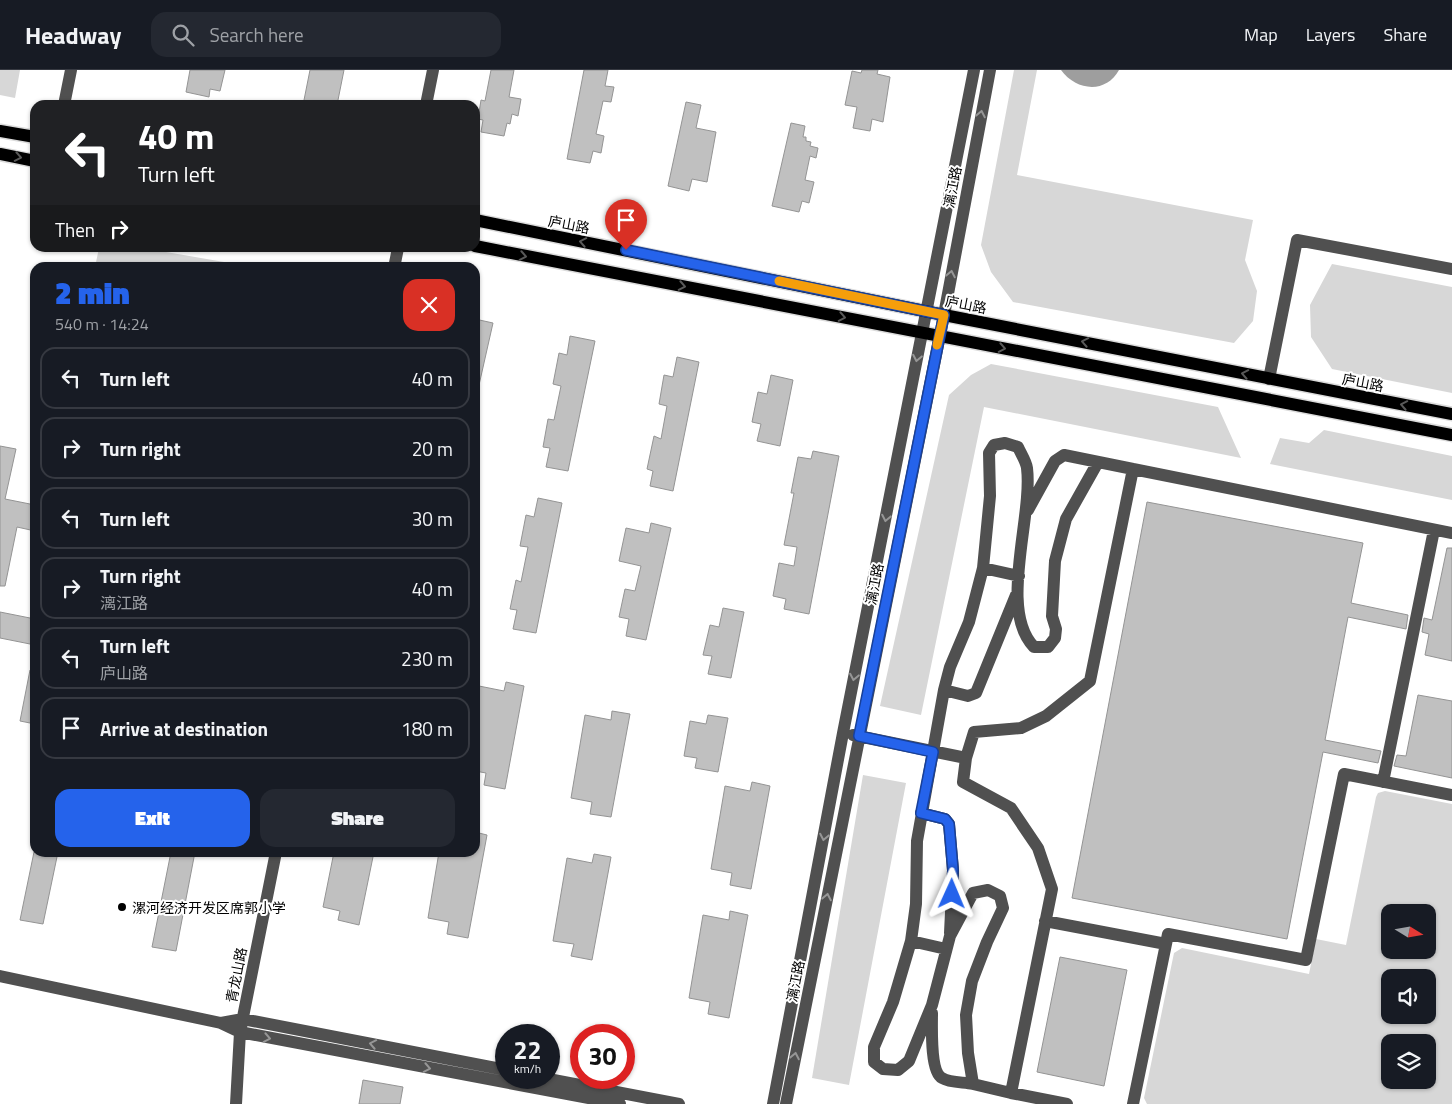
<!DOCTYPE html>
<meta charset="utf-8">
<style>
:root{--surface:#171b24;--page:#242831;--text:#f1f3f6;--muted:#9ea1a6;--line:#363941;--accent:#2563eb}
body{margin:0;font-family:"Titillium Web","Noto Sans SC",sans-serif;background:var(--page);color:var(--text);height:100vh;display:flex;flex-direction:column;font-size:19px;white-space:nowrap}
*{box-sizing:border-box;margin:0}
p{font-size:16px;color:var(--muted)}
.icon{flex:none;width:28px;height:28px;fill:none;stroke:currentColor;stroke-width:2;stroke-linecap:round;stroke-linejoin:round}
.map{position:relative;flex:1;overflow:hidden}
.panel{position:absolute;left:30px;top:192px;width:450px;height:595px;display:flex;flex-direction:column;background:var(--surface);border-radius:15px;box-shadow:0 1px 4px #0004}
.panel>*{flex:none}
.guide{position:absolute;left:30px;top:30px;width:450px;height:152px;border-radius:15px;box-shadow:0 1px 4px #0004;background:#202124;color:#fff;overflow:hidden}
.needle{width:32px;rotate:101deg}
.tools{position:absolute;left:1381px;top:834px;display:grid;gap:10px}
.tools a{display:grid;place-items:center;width:55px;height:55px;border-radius:10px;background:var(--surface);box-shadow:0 1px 4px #0004;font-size:25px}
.speed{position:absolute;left:495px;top:954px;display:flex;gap:10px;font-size:25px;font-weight:700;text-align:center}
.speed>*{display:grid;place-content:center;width:65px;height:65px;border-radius:50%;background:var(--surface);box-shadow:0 1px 4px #0004;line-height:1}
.speed small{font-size:12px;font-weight:400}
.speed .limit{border:8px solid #d22;background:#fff;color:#111}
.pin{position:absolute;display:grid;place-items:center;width:42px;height:42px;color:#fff;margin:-51px -21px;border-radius:50% 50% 50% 0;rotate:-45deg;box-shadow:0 0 5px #0007}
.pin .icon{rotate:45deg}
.me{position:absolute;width:55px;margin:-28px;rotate:1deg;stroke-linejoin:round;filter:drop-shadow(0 0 4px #0008)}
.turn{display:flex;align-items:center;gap:18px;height:105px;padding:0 25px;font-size:22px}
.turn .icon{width:65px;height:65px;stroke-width:2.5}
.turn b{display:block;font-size:35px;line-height:42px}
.then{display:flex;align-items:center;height:48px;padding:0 25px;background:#0003;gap:10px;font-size:19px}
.round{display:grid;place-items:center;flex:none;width:52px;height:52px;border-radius:15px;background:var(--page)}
.overview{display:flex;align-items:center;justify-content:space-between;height:85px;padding:0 25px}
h1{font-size:30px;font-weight:800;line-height:38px;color:var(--accent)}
.button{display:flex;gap:10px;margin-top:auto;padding:10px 25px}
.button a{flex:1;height:58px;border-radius:15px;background:var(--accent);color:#fff;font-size:20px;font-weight:800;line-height:58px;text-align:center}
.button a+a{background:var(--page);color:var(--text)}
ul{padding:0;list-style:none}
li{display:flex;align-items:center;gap:15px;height:62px;margin:0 10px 8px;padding:0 15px;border:2px solid var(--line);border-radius:15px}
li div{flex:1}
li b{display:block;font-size:19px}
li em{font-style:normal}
header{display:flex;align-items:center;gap:30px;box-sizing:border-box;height:70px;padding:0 25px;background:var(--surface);border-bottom:1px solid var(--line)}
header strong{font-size:24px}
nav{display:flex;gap:28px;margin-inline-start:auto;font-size:18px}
.search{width:350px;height:45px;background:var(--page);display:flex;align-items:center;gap:12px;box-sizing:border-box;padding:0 18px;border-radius:15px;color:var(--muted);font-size:19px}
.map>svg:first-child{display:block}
.green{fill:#d7d7d7;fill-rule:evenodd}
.water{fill:#9e9e9e}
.building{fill:#c0c0c0;stroke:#949494}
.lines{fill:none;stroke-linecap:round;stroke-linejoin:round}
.major-casing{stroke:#dbdbdb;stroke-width:15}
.minor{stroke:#505050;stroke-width:12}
.major{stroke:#000;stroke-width:12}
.oneway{stroke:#969696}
.oneway2{stroke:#595959}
.route-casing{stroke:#184099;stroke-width:12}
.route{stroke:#2563eb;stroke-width:9}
.slow{stroke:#f59e0b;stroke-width:9}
.poi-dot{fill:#000;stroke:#fff;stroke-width:2}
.labels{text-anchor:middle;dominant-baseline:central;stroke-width:4;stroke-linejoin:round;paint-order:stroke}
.street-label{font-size:14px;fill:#000;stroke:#fff}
.poi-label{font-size:14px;fill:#000;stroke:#fff;text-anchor:start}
</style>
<header>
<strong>Headway</strong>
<div class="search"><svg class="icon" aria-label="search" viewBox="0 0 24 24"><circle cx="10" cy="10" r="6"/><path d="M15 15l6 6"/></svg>Search here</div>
<nav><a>Map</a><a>Layers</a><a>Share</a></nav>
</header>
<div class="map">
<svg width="1452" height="1034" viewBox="0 0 1452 1034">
<rect width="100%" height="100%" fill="#fff"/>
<path class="green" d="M0,0H20L15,28L0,25Z
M1014,0H1037L1017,105L1253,150L1245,190L1257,221L1253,251L1234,273L1013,232L991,202L981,175Z
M99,178H143L253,197H95Z
M1332,194L1452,217V323L1332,299L1311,267L1310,235Z
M991,294L1218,337L1241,388L984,337L921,645L880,636L949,325L971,305Z
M1324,360L1452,386V430L1270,394L1280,368L1309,373Z
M863,705L906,713L849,1015L812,1008Z
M1385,721L1452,734V1034H1147L1144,1028L1174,883L1182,878L1309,904L1316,869L1346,875L1376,727L1378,723ZM1390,842H1428V880H1390ZM1390,908H1428V945H1390ZM1390,972H1428V1010H1390Z"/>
<path class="water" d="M1061,0H1119C1106,24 1076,21 1061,0Z"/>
<path class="building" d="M190,0H225L220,21L210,19L209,27L186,22Z
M310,0H344L337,35H303Z
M491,0H514L509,27L521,29L518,46L512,44L510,54L507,53L504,66L481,62L483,50L478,49L481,30L485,31Z
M584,0H608L605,16L614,17L611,32L603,31L596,64L604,66L601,83L593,81L590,93L567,89Z
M862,0H878L877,4L890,7L883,52L872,49L870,61L853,58L857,37L845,35L852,1L861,3Z
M686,32L701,35L696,58L716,62L707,112L692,109L689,121L668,116Z
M791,53L805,56L803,67H806V71L811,72L810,76L818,78L816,88L810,86L805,110L814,112L809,133L802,131L799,142L772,136Z
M475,249L493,253L479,315H475Z
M570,266L595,271L568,401L546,397L550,378L543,377L548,349L554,350L561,316L553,314L559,283L567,285Z
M677,287L699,292L673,421L650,416L653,401L647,399L654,366L661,369L667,336L659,334L664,305L673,307Z
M771,305L793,310L780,376L757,371L761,354L752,352L758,322L767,324Z
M0,376L16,379L5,429L35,435V461L17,457L5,516H0Z
M813,381L839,386L809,544L784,539L786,529L773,526L779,493L794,496L797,477L784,475L794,423H791L798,387L811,389Z
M538,428L562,433L536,563L513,559L517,540L510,539L516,510L521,512L528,477L520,476L526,445L534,447Z
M1147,432L1363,473L1351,533L1408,545L1406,559L1348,547L1325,670L1381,681L1378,693L1323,682L1287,869L1072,828Z
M651,453L671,458L646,570L626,566L629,549L619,547L625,519L635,521L641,496L619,491L626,458L649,463Z
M1447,478H1452V591L1425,585L1429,564L1422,562L1424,548L1432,550Z
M723,538L744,542L731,608L708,604L712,586L703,585L710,555L719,557Z
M0,542L35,549V575L0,568Z
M30,600L35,601V654L20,651Z
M506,612L524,616L505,719L484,715L486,703L475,701V638L479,616L504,621Z
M1418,625L1452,631V708L1394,696L1397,685L1406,686Z
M612,641L630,644L611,747L590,744L592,732L571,728L585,645L611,650Z
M708,645L728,648L718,702L695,698L697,688L684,686L690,651L706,654Z
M752,712L770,716L751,819L730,815L732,803L711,799L725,716L750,721Z
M475,762L487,765L468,868L447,864L449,852L428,848L439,782H475Z
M34,782H58L43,854L20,850Z
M171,782H195L176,881L152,877Z
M334,782H374L359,855L338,850L340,841L323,837Z
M594,784L611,787L592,890L571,886L574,874L553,871L567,788L592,793Z
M730,841L748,845L729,948L708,944L710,932L689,928L703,845L729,850Z
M1060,887L1127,900L1104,1016L1037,1002Z
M363,1010L403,1017L400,1034H359Z"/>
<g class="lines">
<g class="major-casing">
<path id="major" d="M0,61L35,67
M0,84L35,91
M475,150L944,245L1452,344
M475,176L1452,365"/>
</g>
<path class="minor" d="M64,35L71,0
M426,35L433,0
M394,198L398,178
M1269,309L1297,170L1452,199
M1028,440L1055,391L1064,385L1133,399
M983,498L1019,506
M944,620L968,626L976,623L1016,525
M853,665L966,688
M1383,712L1434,460
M921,743L945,749L949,754L953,800L950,863
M1045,851L1166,874L1133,1034
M911,871L946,879
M1166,874L1168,864L1306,890L1344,704L1452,725
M0,906L221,953L240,962L620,1034
M932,943C932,955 930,1002 942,1008C950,1013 964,1012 973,1014
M221,953L243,949L506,1000
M543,1008L679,1034
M1011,1023L973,1014L968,983L966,945L972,911L987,872L1003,838L1000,826L988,820L973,823L950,866L932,935L909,991L898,1000L883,999L874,992V977L893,932L911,871L916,834L917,771L944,620L950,597L969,552L983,498L990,426L989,383L994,375L1005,373L1018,377C1021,384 1026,391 1027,398C1033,448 998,540 1034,577H1048L1055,568L1056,559L1052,546L1055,491L1066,449L1098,392
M236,1034L240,962L276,782
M773,1034L843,663L974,0
M786,1034L944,245L990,0
M1067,1034L1011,1023L1052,819L1038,778L1011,738L963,712L966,688L974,662L1021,658L1046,646L1090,611L1133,399L1452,463"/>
<use href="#major" class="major"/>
</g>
<defs><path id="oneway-chevron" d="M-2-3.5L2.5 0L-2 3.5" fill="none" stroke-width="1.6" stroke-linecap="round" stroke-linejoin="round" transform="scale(1.25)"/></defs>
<g class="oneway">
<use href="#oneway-chevron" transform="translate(981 44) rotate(-79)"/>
<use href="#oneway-chevron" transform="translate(951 204) rotate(-79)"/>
<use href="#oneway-chevron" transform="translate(917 288) rotate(101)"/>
<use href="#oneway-chevron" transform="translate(886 448) rotate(101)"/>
<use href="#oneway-chevron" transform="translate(854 607) rotate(101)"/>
<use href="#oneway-chevron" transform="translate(824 767) rotate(101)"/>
<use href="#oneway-chevron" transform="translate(827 827) rotate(-79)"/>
<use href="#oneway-chevron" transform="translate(267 968) rotate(11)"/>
<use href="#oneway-chevron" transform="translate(373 974) rotate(-169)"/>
<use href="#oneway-chevron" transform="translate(795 986) rotate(-79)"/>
<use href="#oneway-chevron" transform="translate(427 998) rotate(11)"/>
</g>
<g class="oneway2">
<use href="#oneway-chevron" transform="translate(18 87) rotate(11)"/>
<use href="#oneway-chevron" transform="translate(583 172) rotate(-169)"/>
<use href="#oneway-chevron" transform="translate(523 186) rotate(11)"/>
<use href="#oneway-chevron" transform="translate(682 216) rotate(11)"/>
<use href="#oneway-chevron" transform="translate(842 247) rotate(11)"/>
<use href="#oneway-chevron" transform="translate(1085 272) rotate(-169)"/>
<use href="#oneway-chevron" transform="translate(1002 278) rotate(11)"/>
<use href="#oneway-chevron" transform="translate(1245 304) rotate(-169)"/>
<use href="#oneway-chevron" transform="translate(1404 335) rotate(-169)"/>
</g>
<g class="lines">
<g class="route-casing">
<path id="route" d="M626,180L944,245L859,666L933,682L921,743L945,749L949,754L953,800L952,824"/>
</g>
<use href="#route" class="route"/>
<path class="slow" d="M779,211L944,245L937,275"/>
</g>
<circle class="poi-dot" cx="122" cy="837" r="5"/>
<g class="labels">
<g class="street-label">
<text transform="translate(952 117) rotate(-79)">漓江路</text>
<text transform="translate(569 154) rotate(11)">庐山路</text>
<text transform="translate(966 234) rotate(11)">庐山路</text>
<text transform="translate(1363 312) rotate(11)">庐山路</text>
<text transform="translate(874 514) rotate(-79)">漓江路</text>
<text transform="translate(236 905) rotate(-79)">青龙山路</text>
<text transform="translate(795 911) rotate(-79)">漓江路</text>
</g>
<g class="poi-label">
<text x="132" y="837">漯河经济开发区席郭小学</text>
</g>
</g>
</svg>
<div class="tools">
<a><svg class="needle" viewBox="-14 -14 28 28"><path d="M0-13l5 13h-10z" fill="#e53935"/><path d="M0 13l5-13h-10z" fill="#9ea1a6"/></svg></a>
<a><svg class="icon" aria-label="sound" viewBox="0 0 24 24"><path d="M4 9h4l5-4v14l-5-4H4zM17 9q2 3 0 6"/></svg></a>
<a><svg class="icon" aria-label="layers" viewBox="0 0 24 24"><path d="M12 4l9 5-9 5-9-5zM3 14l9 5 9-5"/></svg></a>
</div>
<div class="speed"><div>22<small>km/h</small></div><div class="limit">30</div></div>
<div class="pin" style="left:626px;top:180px;background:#d93025"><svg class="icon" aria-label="arrive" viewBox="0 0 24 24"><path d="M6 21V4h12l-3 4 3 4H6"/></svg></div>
<svg class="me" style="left:952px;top:824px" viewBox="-20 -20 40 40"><path d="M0-17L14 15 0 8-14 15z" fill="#2563eb" stroke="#fff" stroke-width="4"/></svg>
<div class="guide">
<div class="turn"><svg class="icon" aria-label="left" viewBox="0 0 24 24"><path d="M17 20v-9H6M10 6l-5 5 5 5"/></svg><div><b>40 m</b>Turn left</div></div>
<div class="then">Then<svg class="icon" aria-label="right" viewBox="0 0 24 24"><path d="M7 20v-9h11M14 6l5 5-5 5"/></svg></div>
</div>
<section class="panel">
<div class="overview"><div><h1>2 min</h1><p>540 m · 14:24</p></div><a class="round" style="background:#d93025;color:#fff"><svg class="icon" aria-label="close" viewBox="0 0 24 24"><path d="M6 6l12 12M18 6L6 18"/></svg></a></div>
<ul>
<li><svg class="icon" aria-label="left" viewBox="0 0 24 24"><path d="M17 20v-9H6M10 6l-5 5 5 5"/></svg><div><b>Turn left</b></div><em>40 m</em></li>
<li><svg class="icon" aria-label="right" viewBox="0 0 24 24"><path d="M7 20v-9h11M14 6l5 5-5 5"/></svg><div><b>Turn right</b></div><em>20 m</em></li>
<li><svg class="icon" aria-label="left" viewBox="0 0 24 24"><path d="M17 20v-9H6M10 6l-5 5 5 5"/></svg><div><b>Turn left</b></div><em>30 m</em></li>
<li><svg class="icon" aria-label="right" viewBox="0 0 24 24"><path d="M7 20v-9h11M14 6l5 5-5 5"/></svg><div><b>Turn right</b><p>漓江路</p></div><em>40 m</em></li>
<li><svg class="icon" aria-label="left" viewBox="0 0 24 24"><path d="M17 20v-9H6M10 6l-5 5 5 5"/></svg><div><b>Turn left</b><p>庐山路</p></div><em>230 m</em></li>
<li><svg class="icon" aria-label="arrive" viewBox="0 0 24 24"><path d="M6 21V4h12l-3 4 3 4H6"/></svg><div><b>Arrive at destination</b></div><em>180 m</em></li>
</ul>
<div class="button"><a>Exit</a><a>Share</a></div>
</section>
</div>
